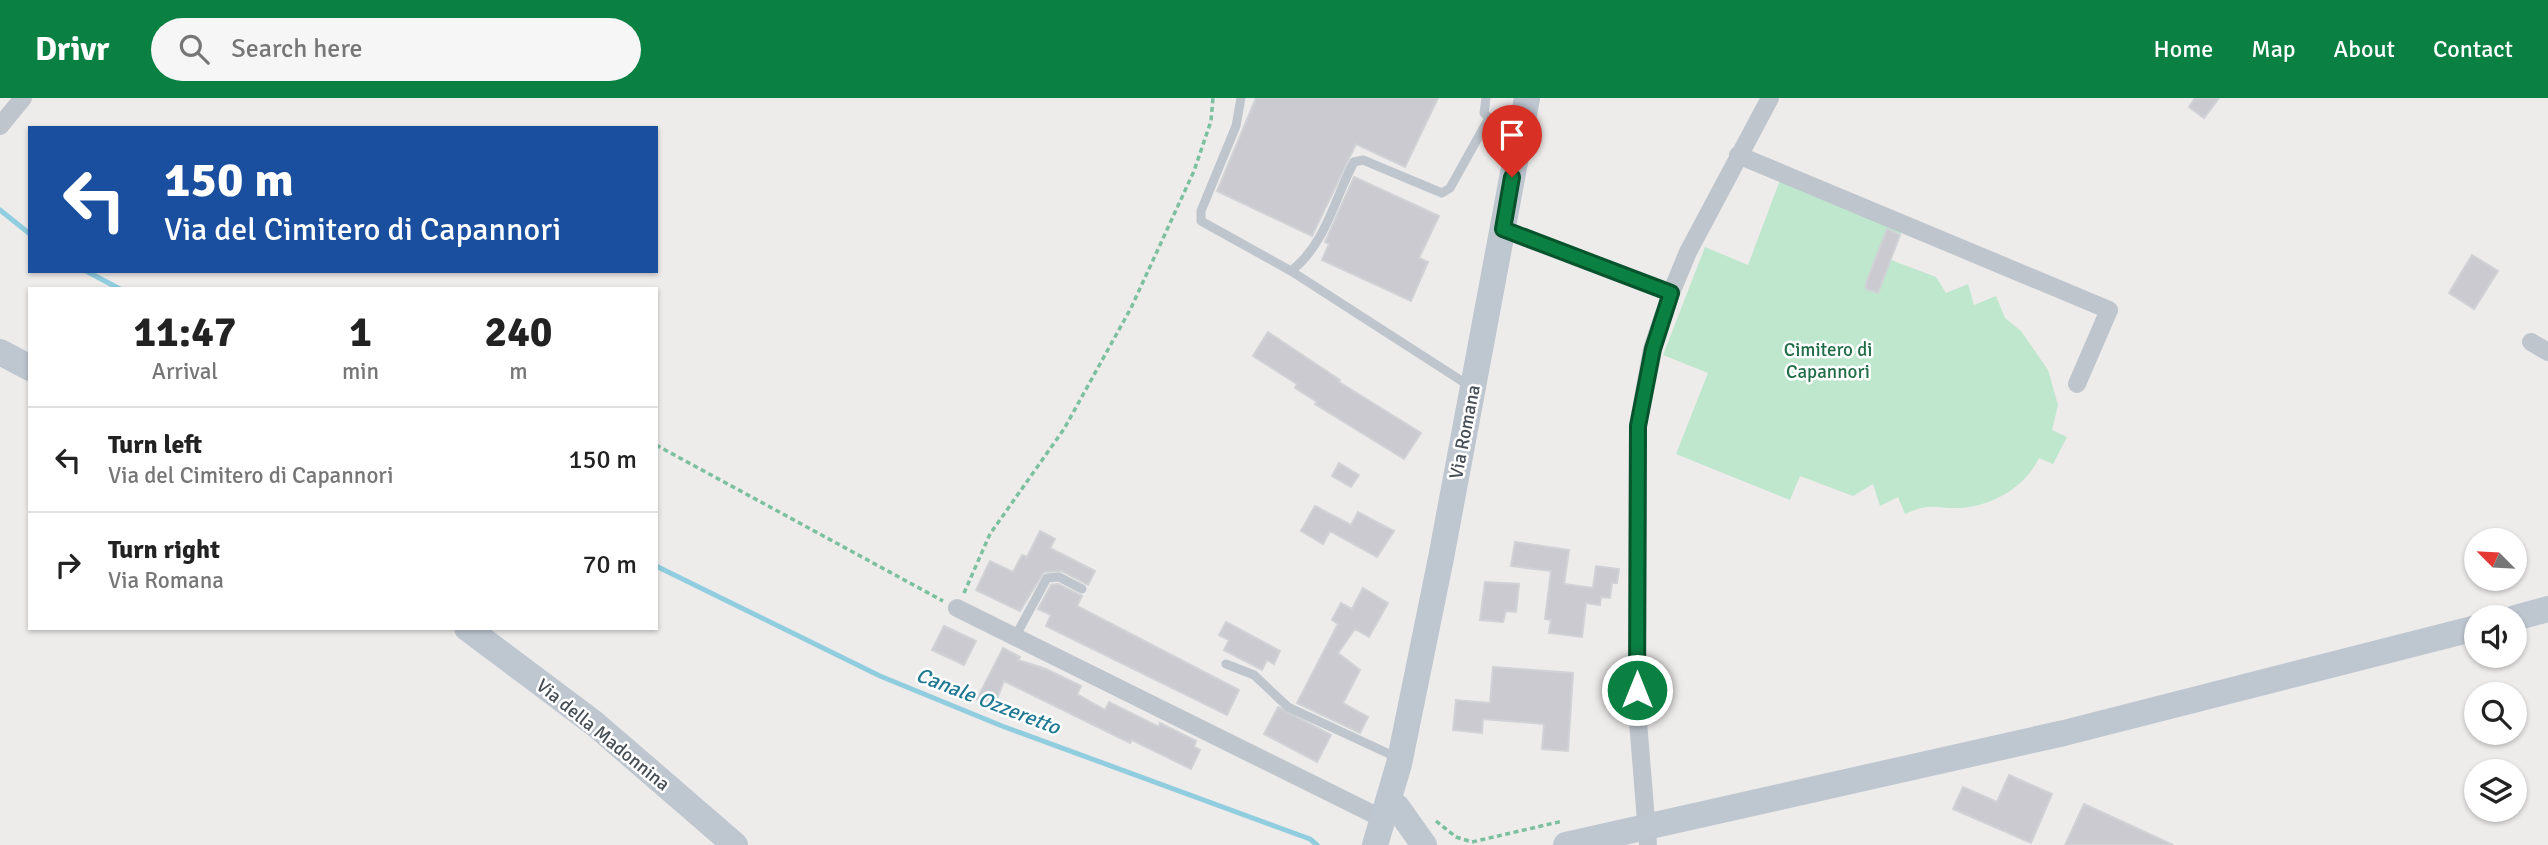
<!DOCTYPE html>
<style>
:root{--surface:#fff;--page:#f6f6f6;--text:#222;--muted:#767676;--line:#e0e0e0;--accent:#0b8043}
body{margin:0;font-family:Signika,sans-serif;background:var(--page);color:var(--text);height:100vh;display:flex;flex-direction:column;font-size:26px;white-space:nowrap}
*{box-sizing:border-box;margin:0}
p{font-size:23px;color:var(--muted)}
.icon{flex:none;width:38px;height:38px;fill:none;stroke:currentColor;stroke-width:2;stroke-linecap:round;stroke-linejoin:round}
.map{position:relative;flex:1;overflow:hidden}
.side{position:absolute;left:28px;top:189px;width:630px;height:343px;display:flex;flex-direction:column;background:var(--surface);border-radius:0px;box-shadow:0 2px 5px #0004}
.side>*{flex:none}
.top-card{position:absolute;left:28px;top:28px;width:630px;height:147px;border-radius:0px;box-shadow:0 2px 5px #0004;background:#1a4fa0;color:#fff;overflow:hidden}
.needle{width:46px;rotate:294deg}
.fabs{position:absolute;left:2464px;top:430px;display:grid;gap:14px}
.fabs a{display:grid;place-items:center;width:63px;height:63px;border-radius:50%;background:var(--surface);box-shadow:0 2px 5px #0004;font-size:35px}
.pin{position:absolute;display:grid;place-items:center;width:60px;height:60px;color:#fff;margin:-72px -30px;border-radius:50% 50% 50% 0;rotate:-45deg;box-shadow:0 0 7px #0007}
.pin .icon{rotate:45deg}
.me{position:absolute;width:77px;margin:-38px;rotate:0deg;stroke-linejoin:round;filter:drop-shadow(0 0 5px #0008)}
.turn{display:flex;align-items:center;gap:24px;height:147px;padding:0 21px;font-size:32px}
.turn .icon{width:91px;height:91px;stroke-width:2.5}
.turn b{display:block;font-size:49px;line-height:60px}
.eta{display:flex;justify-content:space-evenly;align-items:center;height:119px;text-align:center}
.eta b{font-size:42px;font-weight:700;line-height:49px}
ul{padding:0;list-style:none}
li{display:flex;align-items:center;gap:21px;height:105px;padding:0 21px;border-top:2px solid var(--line)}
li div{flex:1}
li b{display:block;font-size:26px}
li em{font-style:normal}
header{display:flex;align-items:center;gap:42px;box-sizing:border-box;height:98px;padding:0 35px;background:var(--accent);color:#fff}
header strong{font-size:33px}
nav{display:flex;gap:38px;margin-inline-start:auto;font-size:24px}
.search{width:490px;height:63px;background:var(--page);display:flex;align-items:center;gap:18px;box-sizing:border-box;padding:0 24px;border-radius:38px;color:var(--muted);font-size:26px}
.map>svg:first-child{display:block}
.green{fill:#bee7ce}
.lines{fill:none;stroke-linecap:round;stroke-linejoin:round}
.stream{stroke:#90cddf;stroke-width:5}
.building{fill:#cacad0;stroke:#d0d2d6;stroke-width:2}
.path{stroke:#7bc19f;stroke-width:3.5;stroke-dasharray:5 3.5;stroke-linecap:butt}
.lane{stroke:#bec5cc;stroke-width:9}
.street{stroke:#bec5cc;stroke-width:18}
.secondary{stroke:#bec6d0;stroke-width:26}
.route-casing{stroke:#07532c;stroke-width:18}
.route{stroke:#0b8043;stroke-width:12}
.labels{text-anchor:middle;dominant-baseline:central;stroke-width:5;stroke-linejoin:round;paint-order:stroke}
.park-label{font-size:19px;fill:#216d48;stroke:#fff}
.street-label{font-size:19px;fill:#464e56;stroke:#fff}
.water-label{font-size:21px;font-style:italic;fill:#1d7892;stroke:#fff}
</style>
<header>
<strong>Drivr</strong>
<div class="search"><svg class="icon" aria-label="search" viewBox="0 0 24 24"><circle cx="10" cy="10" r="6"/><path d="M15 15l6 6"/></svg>Search here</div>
<nav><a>Home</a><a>Map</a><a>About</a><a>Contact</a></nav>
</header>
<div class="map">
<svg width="2548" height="747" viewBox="0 0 2548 747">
<rect width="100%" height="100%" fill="#eeebeb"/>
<path class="green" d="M1780,82L1902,132L1891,162L1936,179L1946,195L1968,186L1974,207L1996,198L2005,220L2021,233L2048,272L2058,307L2052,332L2067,339L2053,366L2039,360C2025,390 1990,409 1958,410C1932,411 1931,404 1905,416L1898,399L1880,408L1873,386L1853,398L1800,378L1790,402L1676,356L1708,275L1663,257L1705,149L1748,167Z"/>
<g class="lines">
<path class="stream" d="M0,112L30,136
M86,173L120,191
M656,468L880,578L1002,628L1310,741L1317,747"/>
</g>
<path class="building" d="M1256,0H1438L1405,69L1356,46L1312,138L1217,93Z
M2195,0H2219L2204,20L2189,9Z
M1354,79L1439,118L1419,160L1428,164L1411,203L1322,162L1329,146L1325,144Z
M1887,131L1900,137L1878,195L1866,191V185Z
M2472,157L2498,173L2474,211L2449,195Z
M1268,234L1340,282L1339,284L1421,335L1404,361L1315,306L1317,304L1295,290L1297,286L1253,258Z
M1339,365L1359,377L1351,389L1332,378Z
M1315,408L1351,427L1358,414L1394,433L1377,459L1330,433L1323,446L1301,433Z
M1040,433L1055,441L1050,450L1095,473L1088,487L1062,473L1044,474L1020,513L976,492L990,463L1013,474L1022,457L1027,459Z
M1515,444L1569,452L1564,486L1593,490L1596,468L1619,471L1617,485H1612L1610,500L1601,499L1600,507L1586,505L1582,539L1549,535L1551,522L1545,521L1551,473L1511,468Z
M1485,484L1519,486L1516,514L1506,513L1503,524L1480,522Z
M1058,486L1082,498L1077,508L1239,592L1227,617L1046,528L1051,517L1038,511L1051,487Z
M1363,490L1388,505L1369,539L1355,531L1338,555L1360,572L1343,605L1368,619L1360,635L1297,605L1338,526L1332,522L1341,505L1352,511Z
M1226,524L1280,553L1274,566L1267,562L1262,572L1224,552L1229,542L1219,537Z
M944,528L976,543L964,567L932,552Z
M1003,550L1020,559L1018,562L1046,571L1081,588L1077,596L1105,612L1109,604L1159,629L1160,625L1196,643L1194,649L1200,652L1191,671L1132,642L1130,645L1004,583L995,606L977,601Z
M1493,569L1573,575L1568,653L1542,651L1544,626L1483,621L1482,635L1453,632L1456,602L1490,605Z
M1278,609L1331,637L1317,664L1264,636Z
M2009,677L2052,696L2031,745L1953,711L1963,689L1997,704Z
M2084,706L2173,747H2065Z"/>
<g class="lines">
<path class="path" d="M656,347L943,503
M964,495L990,436L1064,331L1131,210L1194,73L1211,23L1213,0
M1436,723L1456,739L1472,744L1563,723"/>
<path class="lane" d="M1241,0L1236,28L1201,113V123L1291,173L1468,287
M1486,0L1484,15L1489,20L1520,27
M1291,173C1326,146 1334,101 1354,64L1363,62L1442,95L1450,90L1489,20
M1015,539L1047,480L1059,479L1082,491
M1226,566L1254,577L1288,609L1398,660"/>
<path class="street" d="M0,28L23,0
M1738,57L2109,212L2077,286
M1502,131L1671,195
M2531,244L2548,254
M957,510L1385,722
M1648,747L1637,611L1638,328L1652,251L1671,195L1688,154L1770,0"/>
<path class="secondary" d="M0,254L30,270
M2515,520L2548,511
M467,530L595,626L735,747
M1397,709L1424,747
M1375,747L1399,666L1441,460L1527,0
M1566,747L2064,635L2476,530"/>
</g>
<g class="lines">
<g class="route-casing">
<path id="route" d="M1512,79L1503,131L1671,195L1653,251L1638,328L1637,592"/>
</g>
<use href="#route" class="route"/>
</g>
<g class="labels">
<g class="park-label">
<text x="1828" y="252">Cimitero di<tspan x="1828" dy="22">Capannori</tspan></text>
</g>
<g class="street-label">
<text transform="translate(1465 334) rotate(-79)">Via Romana</text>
<text transform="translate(603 637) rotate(39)">Via della Madonnina</text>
</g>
<g class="water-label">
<text transform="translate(988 603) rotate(21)">Canale Ozzeretto</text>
</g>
</g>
</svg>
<div class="fabs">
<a><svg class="needle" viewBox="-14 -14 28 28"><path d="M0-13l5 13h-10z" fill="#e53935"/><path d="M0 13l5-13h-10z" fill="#767676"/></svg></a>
<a><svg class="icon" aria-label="sound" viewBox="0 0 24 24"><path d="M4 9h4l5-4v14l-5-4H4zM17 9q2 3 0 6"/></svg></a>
<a><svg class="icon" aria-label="search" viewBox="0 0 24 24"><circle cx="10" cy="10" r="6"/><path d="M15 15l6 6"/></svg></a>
<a><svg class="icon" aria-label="layers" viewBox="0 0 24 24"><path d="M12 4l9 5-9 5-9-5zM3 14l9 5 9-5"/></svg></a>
</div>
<div class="pin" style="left:1512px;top:79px;background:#d93025"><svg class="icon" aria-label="arrive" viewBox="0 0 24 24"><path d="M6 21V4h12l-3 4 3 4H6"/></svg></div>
<svg class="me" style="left:1637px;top:592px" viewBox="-20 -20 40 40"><circle r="17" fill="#0b8043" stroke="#fff" stroke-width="3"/><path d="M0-11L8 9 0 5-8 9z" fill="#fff"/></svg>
<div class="top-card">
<div class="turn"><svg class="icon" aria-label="left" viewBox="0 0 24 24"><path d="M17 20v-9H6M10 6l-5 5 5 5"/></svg><div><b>150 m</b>Via del Cimitero di Capannori</div></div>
</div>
<section class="side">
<div class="eta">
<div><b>11:47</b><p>Arrival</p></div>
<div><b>1</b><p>min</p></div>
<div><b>240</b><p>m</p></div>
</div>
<ul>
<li><svg class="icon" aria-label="left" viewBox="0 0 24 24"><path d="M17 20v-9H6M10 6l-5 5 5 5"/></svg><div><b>Turn left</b><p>Via del Cimitero di Capannori</p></div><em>150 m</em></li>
<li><svg class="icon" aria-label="right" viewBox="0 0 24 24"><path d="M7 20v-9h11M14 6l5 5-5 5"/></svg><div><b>Turn right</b><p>Via Romana</p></div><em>70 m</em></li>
</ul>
</section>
</div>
